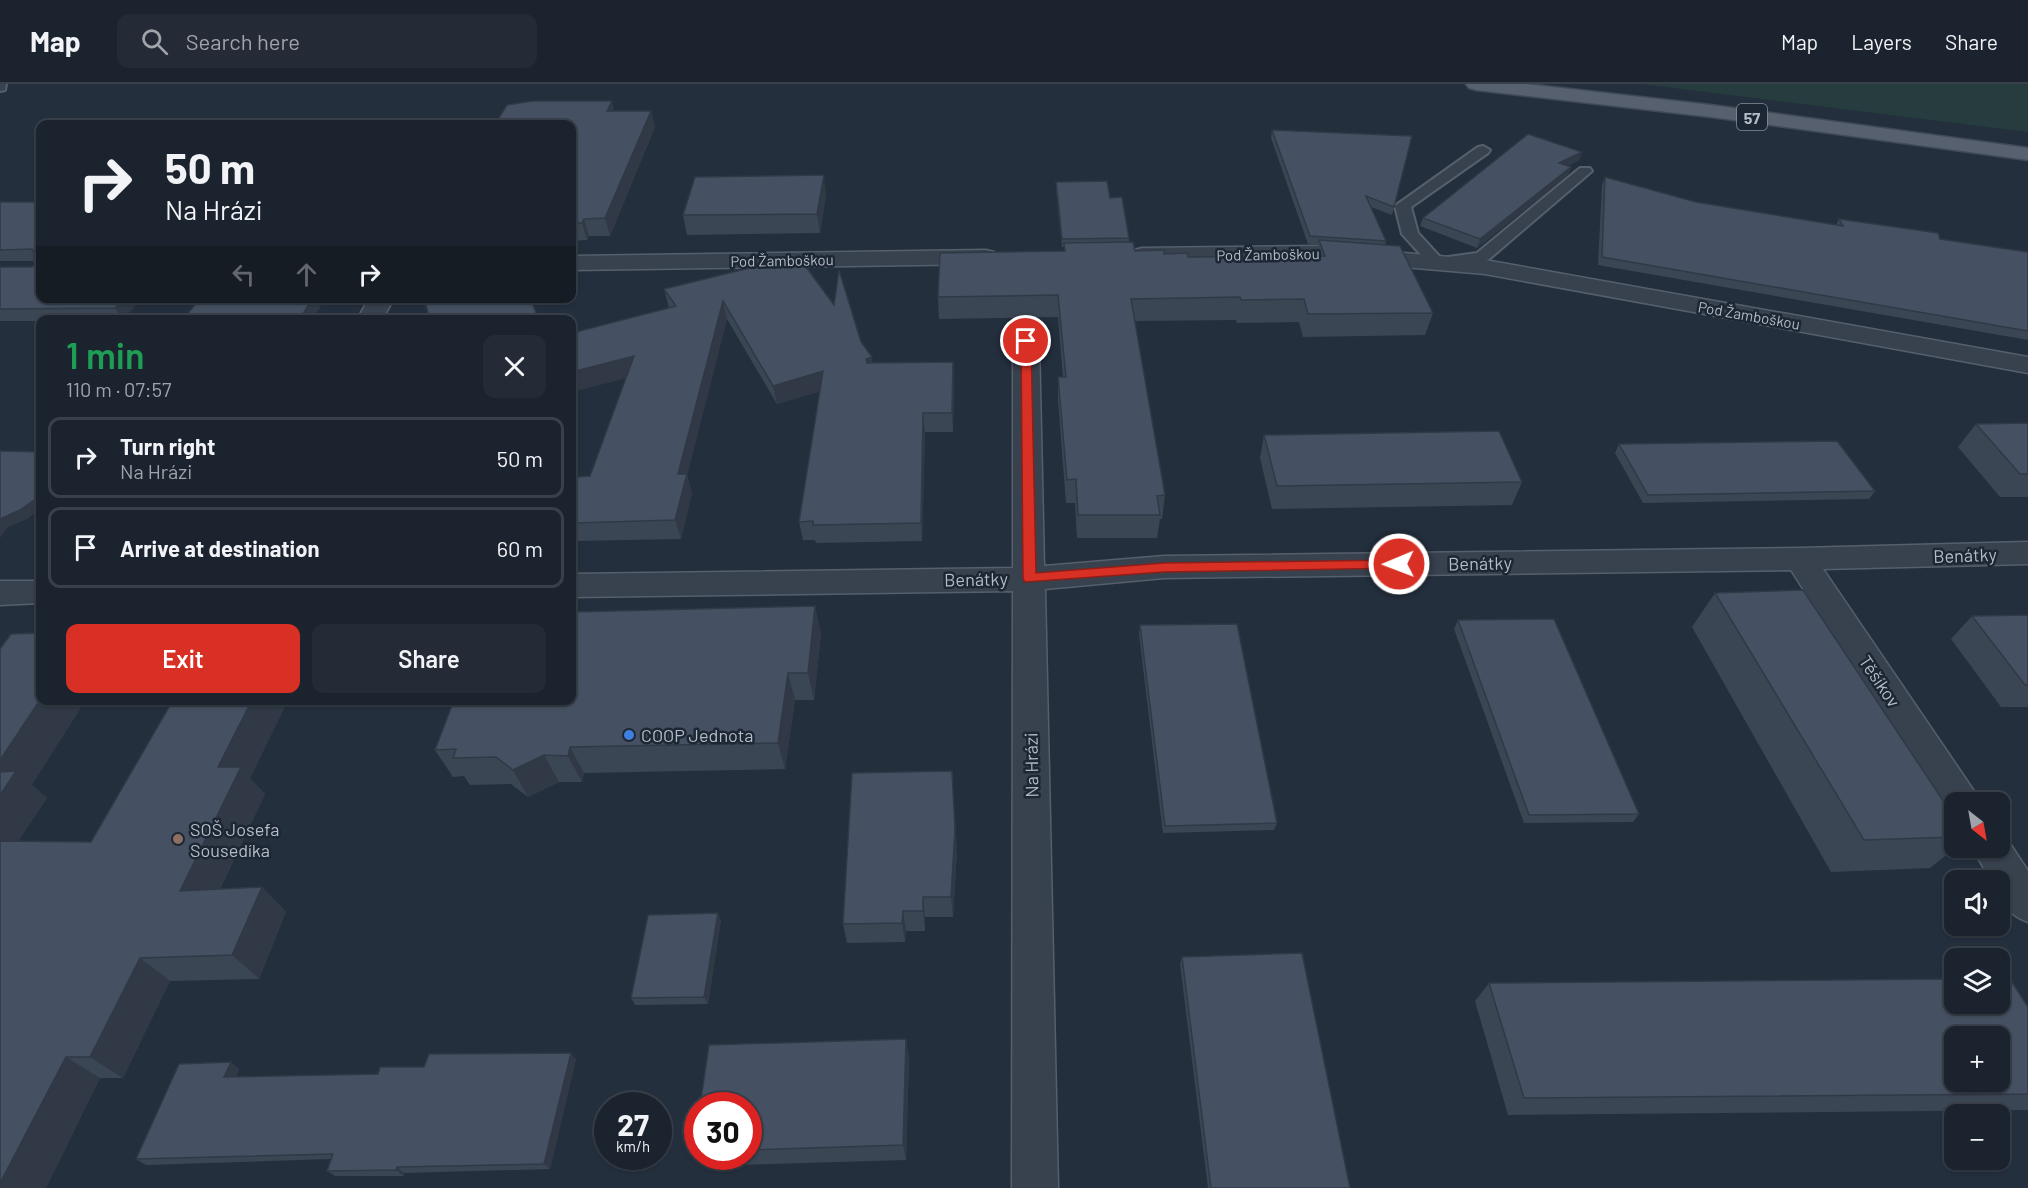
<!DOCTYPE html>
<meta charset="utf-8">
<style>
:root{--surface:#1b232e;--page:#242b36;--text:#f1f3f6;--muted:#a0a4aa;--line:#39404a;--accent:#d93025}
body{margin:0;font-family:Barlow,sans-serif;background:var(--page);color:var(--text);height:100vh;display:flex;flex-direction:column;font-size:22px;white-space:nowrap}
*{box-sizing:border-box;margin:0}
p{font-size:20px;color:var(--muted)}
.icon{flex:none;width:33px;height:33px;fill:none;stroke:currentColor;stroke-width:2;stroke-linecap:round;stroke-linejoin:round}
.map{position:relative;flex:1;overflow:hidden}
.drawer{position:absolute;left:36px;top:231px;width:540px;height:390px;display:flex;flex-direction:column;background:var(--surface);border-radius:12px;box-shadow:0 2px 4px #0004,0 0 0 2px var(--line)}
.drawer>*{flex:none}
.hud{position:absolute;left:36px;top:36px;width:540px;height:183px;border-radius:12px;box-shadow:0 2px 4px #0004,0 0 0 2px var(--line);background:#1b232e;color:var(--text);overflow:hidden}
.needle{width:39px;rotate:149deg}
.buttons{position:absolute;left:1944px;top:708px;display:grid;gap:12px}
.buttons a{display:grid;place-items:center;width:66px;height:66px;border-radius:12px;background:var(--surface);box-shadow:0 2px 4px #0004,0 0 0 2px var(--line);font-size:30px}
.speed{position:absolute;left:594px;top:1008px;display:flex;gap:12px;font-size:30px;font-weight:700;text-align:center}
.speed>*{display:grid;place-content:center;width:78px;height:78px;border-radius:50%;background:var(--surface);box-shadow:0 2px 4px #0004,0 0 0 2px var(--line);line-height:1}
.speed small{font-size:15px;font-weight:400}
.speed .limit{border:9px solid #d22;background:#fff;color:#111}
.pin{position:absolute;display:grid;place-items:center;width:51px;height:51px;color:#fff;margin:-26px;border:3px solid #fff;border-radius:50%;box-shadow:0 2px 6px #0007}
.me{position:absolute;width:66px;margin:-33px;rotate:269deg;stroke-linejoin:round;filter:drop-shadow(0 0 4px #0008)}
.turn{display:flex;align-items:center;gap:21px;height:126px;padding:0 30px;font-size:27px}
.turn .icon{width:78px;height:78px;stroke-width:2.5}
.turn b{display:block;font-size:42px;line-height:51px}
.lanes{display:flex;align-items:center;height:57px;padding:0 30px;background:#0003;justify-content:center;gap:30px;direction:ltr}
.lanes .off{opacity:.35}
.round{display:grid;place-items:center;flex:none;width:63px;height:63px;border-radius:12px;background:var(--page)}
.summary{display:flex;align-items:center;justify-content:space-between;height:102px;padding:0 30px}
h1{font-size:36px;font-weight:600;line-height:45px;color:#1e9e55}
.button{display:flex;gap:12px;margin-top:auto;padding:12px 30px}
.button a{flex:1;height:69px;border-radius:12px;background:var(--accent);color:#fff;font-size:24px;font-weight:600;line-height:69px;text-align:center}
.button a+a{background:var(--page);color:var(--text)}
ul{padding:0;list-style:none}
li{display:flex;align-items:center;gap:18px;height:81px;margin:0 12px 9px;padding:0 18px;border:3px solid var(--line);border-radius:12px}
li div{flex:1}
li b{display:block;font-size:22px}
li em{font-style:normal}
header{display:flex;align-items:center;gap:36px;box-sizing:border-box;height:84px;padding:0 30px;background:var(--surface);border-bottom:2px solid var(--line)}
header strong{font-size:28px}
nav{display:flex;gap:33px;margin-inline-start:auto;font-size:21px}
.search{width:420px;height:54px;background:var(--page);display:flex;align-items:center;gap:15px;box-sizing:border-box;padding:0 21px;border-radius:12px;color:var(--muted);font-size:22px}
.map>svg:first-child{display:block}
.green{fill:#263c3f}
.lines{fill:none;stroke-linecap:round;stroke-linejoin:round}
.service-casing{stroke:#565f6c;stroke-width:4}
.minor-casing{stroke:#565f6c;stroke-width:3}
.primary-casing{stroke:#414a57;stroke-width:3}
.service{fill:#38414e;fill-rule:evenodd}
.minor{fill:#38414e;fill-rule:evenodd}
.primary{fill:#56606e;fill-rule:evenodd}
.wall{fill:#3b4654}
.shaded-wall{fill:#303945}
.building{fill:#455162;stroke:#303945;stroke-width:1.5;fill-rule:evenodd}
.route{fill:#d93025;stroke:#8d1f18;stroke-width:1.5}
.shop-dot{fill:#3f7fe0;stroke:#1d2633;stroke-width:2}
.education-dot{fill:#8d6e63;stroke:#1d2633;stroke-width:2}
.labels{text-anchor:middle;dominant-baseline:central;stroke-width:5;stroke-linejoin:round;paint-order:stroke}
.far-street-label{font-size:15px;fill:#b4bcc9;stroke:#1d2633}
.shield{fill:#1d2633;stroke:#878f9c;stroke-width:1.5}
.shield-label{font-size:16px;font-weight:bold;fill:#b4bcc9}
.street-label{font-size:18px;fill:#b4bcc9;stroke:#1d2633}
.poi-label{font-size:18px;fill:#b4bcc9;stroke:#1d2633;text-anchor:start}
</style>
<header>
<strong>Map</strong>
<div class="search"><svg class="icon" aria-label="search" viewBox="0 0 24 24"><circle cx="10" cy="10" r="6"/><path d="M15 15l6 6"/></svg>Search here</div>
<nav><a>Map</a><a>Layers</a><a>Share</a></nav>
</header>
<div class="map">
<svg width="2028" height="1104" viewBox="0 0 2028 1104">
<rect width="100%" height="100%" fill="#242f3e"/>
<path class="green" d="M1641,0H2028V48Z"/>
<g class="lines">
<g class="service-casing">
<path id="service" d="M0,0H6L5,6L0,7Z
M1483,62L1490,66L1488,69L1411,123L1418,149L1441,174L1477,169L1580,84H1590L1592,87L1488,176L1437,184L1431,182L1402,150L1395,122L1478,63Z"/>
</g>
<g class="minor-casing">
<path id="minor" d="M1323,162L1485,176L2028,273V289L1485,190L1323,176L1142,178L1134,176L1130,171L1134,166L1142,164Z
M986,166L994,168L998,173L994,178L986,180L572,186V172Z
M369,214H394L382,236H357Z
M1026,249L1035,252L1039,257L1044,482L1164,472L1800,464L2028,458V480L1823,485L1974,707L1979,718H1954V731L1948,729L1791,486L1164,494L1045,505L1058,1104H1012L1013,507L572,513V490L1013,484V257L1017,252Z
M0,497H40V519L0,521Z
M2000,750L2005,752L2028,787V838C2008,831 2000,818 2000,796H1991L1972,764H2000Z"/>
</g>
<g class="primary-casing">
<path id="primary" d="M1466,0H1526L1711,21L2028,64V76L1711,33L1476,6L1469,4Z"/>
</g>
<use href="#service" class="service"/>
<use href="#minor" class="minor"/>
<use href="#primary" class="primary"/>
</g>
<path class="wall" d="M614,27H651L655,43L610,152H589L587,156L572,157V40Z
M1272,46L1412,52L1392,131L1371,123L1386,157L1385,161L1433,229L1425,251L1303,253L1299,238L1237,239L1236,236L1135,237L1165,411L1162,435H1160L1157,454H1077L1075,419H1066L1058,316V293H1063L1058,233L939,235L938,213L1064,167V163H1062L1056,106V98L1110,114L1129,154V159L1135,167L1188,173L1316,172L1318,161L1308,160L1271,54Z
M1582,68L1579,76L1567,82L1571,83L1568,91L1477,164L1420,142L1423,134Z
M1605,93L1696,118L1836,141L1839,135L1940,155L2028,168V256L1598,181L1602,101Z
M826,111L820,149L687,151L683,131Z
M0,118L141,214L123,236H40V237H0V183H32L34,181V177H0Z
M798,172L872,273V279L953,278L954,296L953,348H925L922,457L816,459L815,456H803L799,438L820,307L777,320L727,235L687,391L692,409L681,455L572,457V439L590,392L626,294L669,224L664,205Z
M2028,339V413H2000L1958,363L1976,340Z
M1264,351L1522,398L1512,421L1272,425L1260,374Z
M1619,360L1875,407L1869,415L1643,419L1615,369Z
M1715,509L1954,733L1955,764L1930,784L1831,788L1692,543Z
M815,522L821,550L814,616H795L785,685L584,689L582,698H559L528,713L511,700L470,701L464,692L453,693L435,666Z
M2028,531V623H2001L1951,555L1972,532Z
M1458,536L1639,730L1633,738L1524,739L1454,545Z
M1140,541L1277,739L1274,746L1163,749L1139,550Z
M0,565L32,701L47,714L18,757L91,758L173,616H288L250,694L265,710L220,805L262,803L286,828L259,895L170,897L123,994H100L46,1104Z
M957,766L953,833H925V847H906L905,858L847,859L843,840Z
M721,836L708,920L635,921L631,914Z
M1182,873L1350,1104H1208L1180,880Z
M1489,899L2028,923V1026L1508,1031L1475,917Z
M909,973L906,1076L703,1082L693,1067L698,1037V1072H748V1022Z
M576,975L550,1085L404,1089V1092H335L327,1087L331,1075L146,1081L136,1075L231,978L239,985L236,993L378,990L424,983Z"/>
<path class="shaded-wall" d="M612,17L616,34L607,27Z
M651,27L655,43L610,152L605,134Z
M1582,68L1579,76L1556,87L1559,79Z
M1571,83L1568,91L1477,164L1480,155Z
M824,91L826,111L820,149L817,130Z
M584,135L589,152L587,156L582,139Z
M123,214H141L123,236L115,224Z
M313,214H326L312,236H299Z
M723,217L727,235L687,391L692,409L681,455L675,436L678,390Z
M634,272L639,291L572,308V288Z
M872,273L874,291L868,293L866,275Z
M953,278L954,296L953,348L952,329Z
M823,287L826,306L777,320L773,302Z
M923,329L925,348L922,457L921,439Z
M40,412V426L27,435L8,443L0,454V435Z
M815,522L821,550L814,616L808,589Z
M788,589L795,616L785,685L778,659Z
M40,616H86L32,701L47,714L2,782L0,781V676Z
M252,616H288L250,694L265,710L207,831L180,807L218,683Z
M570,663L584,689L582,698L568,672Z
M544,671L559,698L528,713L513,686Z
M952,687L957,766L953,833L951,813Z
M262,803L286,828L259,895L232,871Z
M923,813L925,833V847L923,827Z
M903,827L906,847L905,858L902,839Z
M718,829L721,836L708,920L704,913Z
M140,874L170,897L123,994L90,973Z
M906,955L909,973L906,1076L903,1061Z
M571,969L576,975L550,1085L544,1080Z
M66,973L100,994L46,1104H0V1099Z
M231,978L239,985L233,999L224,993Z
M397,1083L404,1089V1092L396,1086Z"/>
<path class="building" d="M533,17H612L607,27H651L605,134L584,135L582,139H572V40H495L507,21Z
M1272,46L1412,52L1394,123L1366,112L1386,157L1310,152Z
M1528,50L1582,68L1559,79L1571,83L1480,155L1423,134Z
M824,91L817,130L683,131L695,93Z
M1605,93L1696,118L1843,142L1839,135L1938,149L1940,155L2028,168V247L1602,173Z
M1107,97L1110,114L1122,113L1129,154L1062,155L1056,98Z
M40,116V214H123L115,224L0,225V183H32L34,181V167L32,165L0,166V118H39Z
M1319,156L1400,162L1433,229L1308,230L1304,215L1241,216L1240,213L1131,215L1165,411L1157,412L1160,431H1078L1076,395L1067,396L1058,293H1066L1058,211L938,213L940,169L1065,167L1064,159L1133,158L1135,167L1164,166V170L1187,169L1188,173L1325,172Z
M798,172L834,221L839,186L861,258L872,273L866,275L867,279L953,278L952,329H923L921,439L813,441V437L799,438L823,287L773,302L723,217L678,390H687L675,436L572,439V412L578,393L590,392L634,272L572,288V249L676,222L664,205Z
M200,214H313L299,236H183Z
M424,214H530L539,236H430Z
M2028,339V390H2020L1976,340Z
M1499,347L1522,398L1277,402L1264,351Z
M1837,357L1875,407L1648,411L1619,360Z
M0,367L40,368V412L20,426L0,435Z
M1803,506L1954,733V753L1864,756L1715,509Z
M815,522L808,589H788L778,659L570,663L568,672L544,671L513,686L496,673L453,674L456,665L435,666L454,616H572V528Z
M2028,531V601H2025L1972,532Z
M1554,535L1639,730L1529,731L1458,536Z
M1237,540L1277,739L1165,742L1140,541Z
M40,549V616L0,676V565L11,550Z
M173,616H252L218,683H241L180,807L262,803L232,871L140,874L90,973H66L0,1099V757L91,758Z
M16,687L0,711V688Z
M952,687L955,745L951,813H923V827H903L902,839L843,840L852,689Z
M718,829L704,913L631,914L648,831Z
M1302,869L1350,1104H1211L1182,873Z
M1954,895V920H2000V895H2010L2028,923V1010L1524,1014L1489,899ZM1954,952H2000V998H1954Z
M906,955L903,1061L748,1066V1022H700L709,961Z
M571,969L544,1080L397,1083L396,1086L327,1087L333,1070L136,1075L179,980L231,978L224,993L378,990L380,983H424L429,970Z
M698,1037V1067H693Z"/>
<path class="route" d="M1026,254L1031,257L1036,489L1164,479L1399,476L1404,477L1406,480L1404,484L1164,488L1025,498L1023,495L1021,257Z"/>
<circle class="shop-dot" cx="629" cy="651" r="6"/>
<circle class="education-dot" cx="178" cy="755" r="6"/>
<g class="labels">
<g class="far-street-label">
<text transform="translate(1268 170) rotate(-1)">Pod Žamboškou</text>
<text transform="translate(782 176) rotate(-1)">Pod Žamboškou</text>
<text transform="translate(1749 231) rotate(10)">Pod Žamboškou</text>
</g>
<rect class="shield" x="1737" y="20" width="30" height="26" rx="4.5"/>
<g class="shield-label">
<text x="1752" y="33">57</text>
</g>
<g class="street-label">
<text transform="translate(1965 471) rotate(-2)">Benátky</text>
<text transform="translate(1480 479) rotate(-1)">Benátky</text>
<text transform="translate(976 495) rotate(-1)">Benátky</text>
<text transform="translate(1880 597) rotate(56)">Těšíkov</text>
<text transform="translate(1031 681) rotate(-91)">Na Hrázi</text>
</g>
<g class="poi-label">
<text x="641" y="651">COOP Jednota</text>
<text x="190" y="745">SOŠ Josefa<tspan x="190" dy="21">Sousedíka</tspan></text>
</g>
</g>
</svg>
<div class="buttons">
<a><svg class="needle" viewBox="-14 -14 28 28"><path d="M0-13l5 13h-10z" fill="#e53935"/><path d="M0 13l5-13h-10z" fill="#a0a4aa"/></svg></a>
<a><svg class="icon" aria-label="sound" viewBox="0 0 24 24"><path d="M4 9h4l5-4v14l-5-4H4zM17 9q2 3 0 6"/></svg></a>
<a><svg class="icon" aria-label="layers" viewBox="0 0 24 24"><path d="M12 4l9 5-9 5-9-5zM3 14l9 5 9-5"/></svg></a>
<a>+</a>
<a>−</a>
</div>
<div class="speed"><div>27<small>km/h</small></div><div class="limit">30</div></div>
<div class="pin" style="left:1026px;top:257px;background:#d93025"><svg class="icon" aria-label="arrive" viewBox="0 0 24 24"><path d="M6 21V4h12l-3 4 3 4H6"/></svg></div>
<svg class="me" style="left:1399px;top:480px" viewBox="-20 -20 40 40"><circle r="17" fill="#d93025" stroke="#fff" stroke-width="3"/><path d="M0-11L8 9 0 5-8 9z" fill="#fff"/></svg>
<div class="hud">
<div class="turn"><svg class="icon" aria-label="right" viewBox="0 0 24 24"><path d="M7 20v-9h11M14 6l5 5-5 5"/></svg><div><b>50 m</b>Na Hrázi</div></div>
<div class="lanes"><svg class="icon off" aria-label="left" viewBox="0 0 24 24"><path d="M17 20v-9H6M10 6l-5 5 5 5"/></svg><svg class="icon off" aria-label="ahead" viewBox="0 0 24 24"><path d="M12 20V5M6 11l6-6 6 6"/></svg><svg class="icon" aria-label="right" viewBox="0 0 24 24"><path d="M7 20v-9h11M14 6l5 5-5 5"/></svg></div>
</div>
<section class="drawer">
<div class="summary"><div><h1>1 min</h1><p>110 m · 07:57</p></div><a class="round"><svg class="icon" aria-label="close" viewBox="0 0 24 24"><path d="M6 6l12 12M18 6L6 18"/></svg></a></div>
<ul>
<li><svg class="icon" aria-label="right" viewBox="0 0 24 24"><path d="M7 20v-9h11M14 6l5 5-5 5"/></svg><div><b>Turn right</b><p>Na Hrázi</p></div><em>50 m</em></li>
<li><svg class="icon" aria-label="arrive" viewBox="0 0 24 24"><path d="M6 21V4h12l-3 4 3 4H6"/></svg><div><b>Arrive at destination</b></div><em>60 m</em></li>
</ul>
<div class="button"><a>Exit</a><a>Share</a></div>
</section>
</div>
